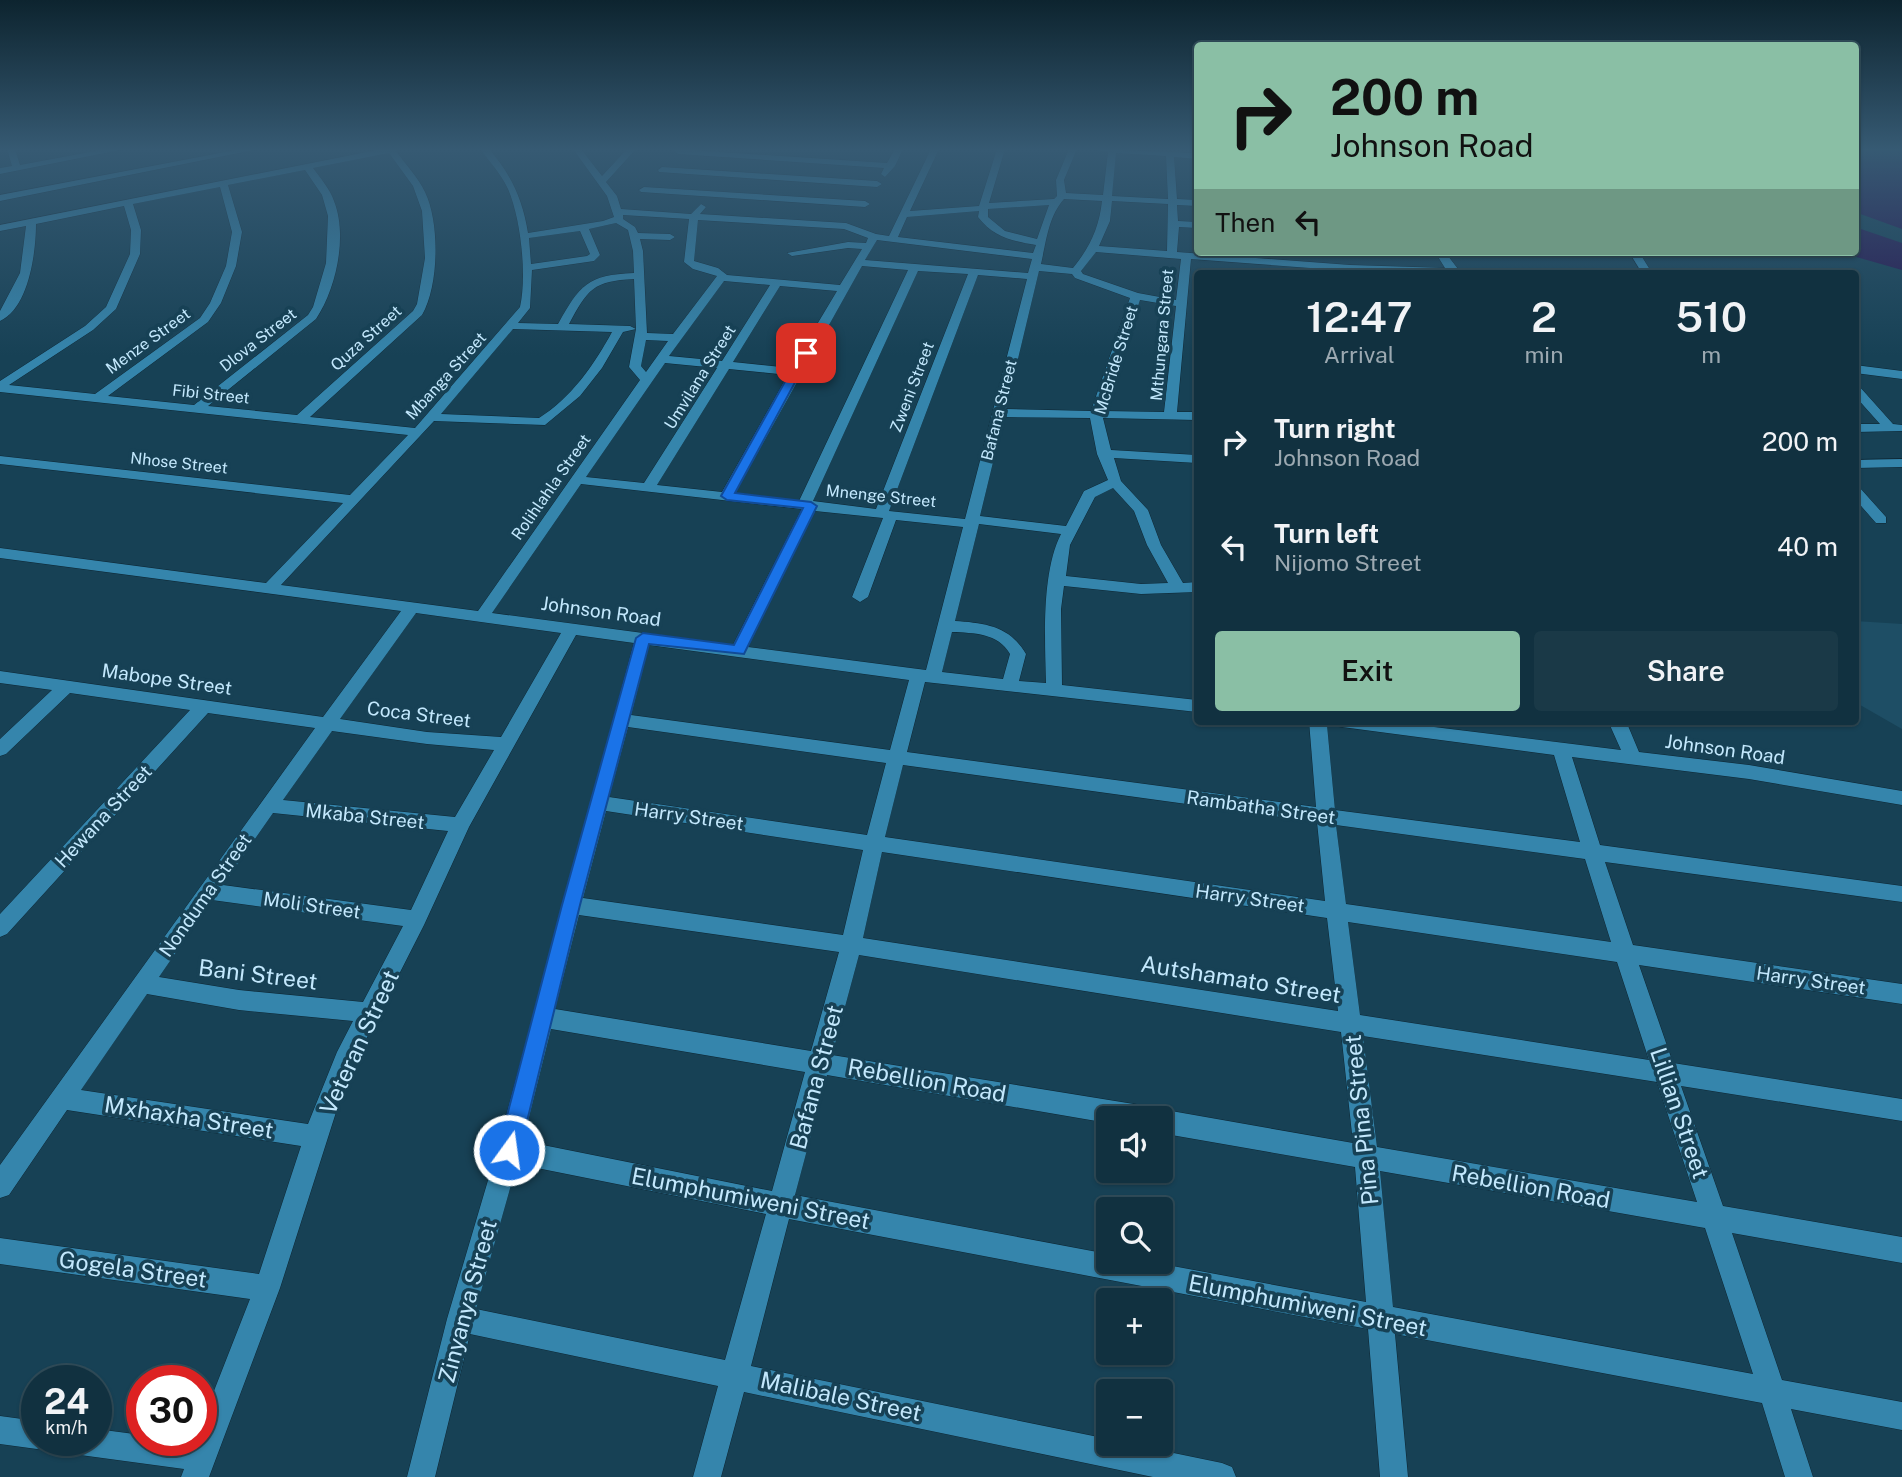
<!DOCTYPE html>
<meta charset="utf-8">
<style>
:root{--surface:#113140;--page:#1a3947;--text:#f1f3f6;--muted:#9ca9b1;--line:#304c59;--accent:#8abfa5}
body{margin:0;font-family:"Public Sans",sans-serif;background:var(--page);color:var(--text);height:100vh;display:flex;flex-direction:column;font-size:26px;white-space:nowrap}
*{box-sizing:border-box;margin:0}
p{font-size:23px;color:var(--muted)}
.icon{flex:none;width:38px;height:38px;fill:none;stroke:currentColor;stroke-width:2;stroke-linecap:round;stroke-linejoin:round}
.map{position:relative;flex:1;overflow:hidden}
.drawer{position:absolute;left:1194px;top:270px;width:665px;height:455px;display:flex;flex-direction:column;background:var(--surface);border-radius:7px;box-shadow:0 2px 5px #0004,0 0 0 2px var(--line)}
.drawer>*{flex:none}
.guide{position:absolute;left:1194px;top:42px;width:665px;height:214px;border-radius:7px;box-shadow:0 2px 5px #0004,0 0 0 2px var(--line);background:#8abfa5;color:#111;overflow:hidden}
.tools{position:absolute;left:1096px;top:1106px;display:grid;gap:14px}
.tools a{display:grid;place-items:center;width:77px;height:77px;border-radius:7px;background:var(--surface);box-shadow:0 2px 5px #0004,0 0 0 2px var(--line);font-size:35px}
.speed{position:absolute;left:21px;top:1365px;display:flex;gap:14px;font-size:35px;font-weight:700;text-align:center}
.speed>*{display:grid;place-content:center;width:91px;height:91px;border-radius:50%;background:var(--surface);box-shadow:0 2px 5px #0004,0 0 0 2px var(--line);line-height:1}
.speed small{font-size:18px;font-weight:400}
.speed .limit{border:10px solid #d22;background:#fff;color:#111}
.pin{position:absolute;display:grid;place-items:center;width:60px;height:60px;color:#fff;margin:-30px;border-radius:14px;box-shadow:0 4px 10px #0006}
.me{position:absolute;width:77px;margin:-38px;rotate:14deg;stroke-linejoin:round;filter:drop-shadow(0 0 5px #0008)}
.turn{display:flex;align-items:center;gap:24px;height:147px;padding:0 21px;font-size:32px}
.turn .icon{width:91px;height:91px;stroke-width:2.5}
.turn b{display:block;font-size:49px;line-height:60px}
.then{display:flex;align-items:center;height:66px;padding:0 21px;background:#0003;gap:14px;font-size:26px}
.eta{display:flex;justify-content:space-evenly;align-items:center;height:119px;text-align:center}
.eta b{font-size:42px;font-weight:600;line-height:49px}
.cta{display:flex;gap:14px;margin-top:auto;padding:14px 21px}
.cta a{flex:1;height:80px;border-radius:7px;background:var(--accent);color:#111;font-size:28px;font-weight:600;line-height:80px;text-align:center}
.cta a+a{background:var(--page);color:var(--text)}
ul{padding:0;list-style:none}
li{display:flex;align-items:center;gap:21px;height:105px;padding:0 21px}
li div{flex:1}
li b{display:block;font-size:26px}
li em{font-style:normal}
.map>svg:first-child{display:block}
.built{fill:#1e4e65}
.water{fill:#281450}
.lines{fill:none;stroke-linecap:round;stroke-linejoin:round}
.minor-casing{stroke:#0d2633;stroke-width:1}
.minor{fill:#3585ac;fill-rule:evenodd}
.route{fill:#1a73e8;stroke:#114b97;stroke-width:2}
.labels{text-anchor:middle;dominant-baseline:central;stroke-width:7;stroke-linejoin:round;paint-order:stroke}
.far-street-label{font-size:16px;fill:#c3e8fd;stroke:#174155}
.street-label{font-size:19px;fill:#c3e8fd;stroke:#174155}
.near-street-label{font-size:23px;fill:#c3e8fd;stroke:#174155}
</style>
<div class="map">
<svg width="1902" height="1477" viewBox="0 0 1902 1477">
<rect width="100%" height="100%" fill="#174155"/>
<path class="built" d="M1855,621L1902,624V729L1855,702Z"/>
<path class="water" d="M1855,149H1902V229L1855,212Z
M1855,227L1902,243V270L1839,252H1855Z"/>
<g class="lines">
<g class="minor-casing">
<path id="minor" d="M7,149H15L20,165L106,149H125L0,174V168L12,166Z
M241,149H259L0,201V195Z
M382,149H400L396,151C406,165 418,177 425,192C440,223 439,286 422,315L310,417L415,428L520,307C527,276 521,219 508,189C501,174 490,162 480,149H489C511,174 523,200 528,233L603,221L614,217L607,196L573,149H581L602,176L627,149H636L606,182L617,196L621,209L691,214L701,204L706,207L700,214L846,223L876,234L889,236L931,149H939L910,211L979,206L997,149H1005L989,203L1054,199L1057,196L1056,180L1069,149H1077L1064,180L1066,193L1103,195L1108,152L1090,149L1197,153V159L1174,157L1177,199L1197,200V206L1177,205L1178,221L1197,222V228L1179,227L1177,252L1350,265L1445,268L1435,252H1445L1458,269L1497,271L1498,273L1350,271L1191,259L1177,412H1197V420L1103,418L1111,450L1197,455V463L1114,458L1121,481L1148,510L1161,545L1183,583L1197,582V592L1141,594L1064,586L1061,609L1062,685L1197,700V712L925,682L907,752L1316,807L1309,721H1385L1621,750L1608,721H1626L1639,752L1749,765L1902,791V805L1749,779L1572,757L1600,845L1902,886V902L1605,862L1633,945L1902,984V1004L1639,965L1673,1063L1902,1099V1121L1681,1086L1723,1206L1902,1237V1263L1732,1233L1782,1380L1902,1402V1430L1791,1409L1813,1477H1785L1762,1403L1395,1334L1408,1477H1380L1368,1329L789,1219L751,1366L1108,1439V1444H1130L1222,1463L1232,1467L1236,1477H1153L744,1392L721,1477H693L718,1386L470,1334L435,1477H407L447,1319L497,1150L634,643L576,635L469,827L424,925L357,1057L338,1106L280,1288L209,1477H181L184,1469L73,1454L63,1450L59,1440H96V1429L142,1435V1440H201V1424L250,1299L0,1264V1238L259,1274L301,1146L67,1110L9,1195L0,1198V1165L315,728L208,713L7,934L0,937V914L190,710L70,693L6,754L0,756V739L52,690L0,683V671L323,717L401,611L0,558V548L266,583L343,503L0,464V456L350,495L408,435L0,392V381L85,326L106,307L130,254L131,230L124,206L36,224C36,252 29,308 0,321V311L20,273L26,226L0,231V225ZM389,153L413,186L422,211L425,258L417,304L413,311L297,415L208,406L316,319C336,289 348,236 334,201C330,189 321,179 313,168ZM1116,153L1166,156L1168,199L1112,196ZM305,170L322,195L328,216L326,263L313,307L308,315L194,405L108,396L208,322L221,303L236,266L242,232L228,185ZM220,187L232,232L226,266L210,303L200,318L95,394L9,385L93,330L116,309L140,254L141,230L133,204ZM1064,199L1102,201C1099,228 1090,247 1073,268L1041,264C1046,243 1048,217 1064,199ZM1112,201L1168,204L1167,251L1099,246L1110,221ZM1049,205L1037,239L1005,231L988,217V209ZM979,211L978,217C993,237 1012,241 1036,245L1033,253L898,237L907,217ZM623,215L689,219L684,262L693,269L717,276L673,334L647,333L643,251L640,239L670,240L675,237L670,234L638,233L635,227L623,219ZM698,220L844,229L868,238L866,243L848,242L787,253L792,256L848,248L862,249L840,285L727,275L718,268L694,261ZM616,223L628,230L633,251L634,273C587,275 580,285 558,324L518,323L530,308L532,270L594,261L600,255L589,229ZM580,231L590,254L587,256L531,264L529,238ZM877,240L1032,259L1028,273L865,260ZM1096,252L1181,259L1176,300L1138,293L1083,274L1081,271ZM862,266L908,270L799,501L735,493ZM918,271L968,274L876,509L813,501ZM1039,271L1072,274L1075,278L1130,298L1091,411L1006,409ZM978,275L1027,279L965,519L889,511ZM634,279L636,329L629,367L640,380L478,611L281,585L434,421L545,425L580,396L602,368L623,332L636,329L630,326L569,324C588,289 593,281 634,279ZM724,281L770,285L722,361L669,356ZM780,286L837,291L791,368L733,362ZM1140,300L1176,306L1164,412L1103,411ZM513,329L612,332C594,365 571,398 539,418L441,414ZM646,340L668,341L646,372L641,366ZM665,363L717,368L644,483L586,477ZM729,369L788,375L722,492L657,485ZM1004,417L1090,418L1097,454L1108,480L1084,491L1066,526L980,516ZM581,484L802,509L733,645L492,613ZM1113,488L1134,511L1147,545L1168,583L1141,584L1066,576L1070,545L1095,497ZM815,511L883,518L852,597L860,602L868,597L896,520L963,527L926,670L748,647ZM979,524L1061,534C1041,573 1045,640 1046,683L1019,681L1026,654C1010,626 985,623 955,621ZM416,613L561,633L501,737L427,732L340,719ZM952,632C974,633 998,633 1010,654L1003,679L942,672ZM649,645L909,680L890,750L631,715ZM1327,725L1554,755L1580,842L1335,810ZM628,727L886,763L867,835L609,797ZM332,731L427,744L494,750L455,817L283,800ZM903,765L1317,822L1325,901L885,837ZM606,811L863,850L843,935L583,898ZM273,813L448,831L411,910L223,885ZM1336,825L1585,859L1611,942L1346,904ZM882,852L1327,918L1338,1011L863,938ZM212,900L403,926L363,1002L239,990L159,977ZM579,915L839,952L811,1051L555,1009ZM1348,922L1617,962L1649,1060L1360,1015ZM859,955L1341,1032L1353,1143L1160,1109L1155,1112L1146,1106L832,1055ZM147,994L239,1010L353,1021L337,1052L308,1124L81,1090ZM551,1029L805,1072L772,1191L523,1141ZM1363,1036L1657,1082L1697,1202L1377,1147ZM827,1075L1108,1123V1118H1160V1133L1355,1167L1366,1302L1151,1262H1108V1254L795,1195ZM517,1164L766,1214L725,1360L476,1309ZM1380,1171L1705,1228L1753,1374L1393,1307Z
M675,149L887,163L895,149H903L895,166L885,177L881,174L884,168L678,154L674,151Z
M662,167L877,181L882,184L877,187L659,172L658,170Z
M644,187L865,201L870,204L865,207L641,192L639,190Z
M1629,252H1639L1652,273H1642Z
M1855,365L1902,371V379L1855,373Z
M1855,385L1859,386L1893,424L1902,425V431L1855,432V424H1880L1855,396Z
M1902,459V467L1855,468V460Z
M1855,487L1860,488L1886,517V523H1876L1855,499Z
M0,1416L37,1421V1440H49L47,1445L37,1449L0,1444Z"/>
</g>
<use href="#minor" class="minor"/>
</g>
<linearGradient id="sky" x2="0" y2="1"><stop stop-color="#0d242f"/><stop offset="0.42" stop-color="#365a73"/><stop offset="1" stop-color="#365a73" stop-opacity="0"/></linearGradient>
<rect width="1902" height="356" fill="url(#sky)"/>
<path class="route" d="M806,350L811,353L735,493L811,502L817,506L744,654L649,644L580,905L520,1150L517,1158L509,1161L501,1158L498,1150L562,905L636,638L643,633L734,645L803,508L727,500L721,496L801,353Z"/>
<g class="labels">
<g class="far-street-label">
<text transform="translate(1162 335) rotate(-85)">Mthungara Street</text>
<text transform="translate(366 338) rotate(-42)">Quza Street</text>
<text transform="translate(258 340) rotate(-38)">Dlova Street</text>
<text transform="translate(148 341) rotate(-36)">Menze Street</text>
<text transform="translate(1116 360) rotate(-73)">McBride Street</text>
<text transform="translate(446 376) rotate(-48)">Mbanga Street</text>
<text transform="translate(700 377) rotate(-58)">Umvilana Street</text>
<text transform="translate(912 387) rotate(-69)">Zweni Street</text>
<text transform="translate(211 394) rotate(6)">Fibi Street</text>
<text transform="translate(999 410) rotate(-76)">Bafana Street</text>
<text transform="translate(179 463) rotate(6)">Nhose Street</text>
<text transform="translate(551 487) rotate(-55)">Rolihlahla Street</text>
<text transform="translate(881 496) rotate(6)">Mnenge Street</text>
</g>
<g class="street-label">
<text transform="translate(601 611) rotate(8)">Johnson Road</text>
<text transform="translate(167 679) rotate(8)">Mabope Street</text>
<text transform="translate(419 714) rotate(7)">Coca Street</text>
<text transform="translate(1725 749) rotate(8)">Johnson Road</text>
<text transform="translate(1261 807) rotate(8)">Rambatha Street</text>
<text transform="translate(103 816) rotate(-47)">Hewana Street</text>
<text transform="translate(365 816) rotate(6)">Mkaba Street</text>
<text transform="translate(689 816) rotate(8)">Harry Street</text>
<text transform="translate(205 895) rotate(-55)">Nonduma Street</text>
<text transform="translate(1250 898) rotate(8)">Harry Street</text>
<text transform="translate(312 905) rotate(8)">Moli Street</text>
<text transform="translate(1811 980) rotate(8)">Harry Street</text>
</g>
<g class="near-street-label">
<text transform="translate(258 974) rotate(7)">Bani Street</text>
<text transform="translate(1241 979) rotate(9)">Autshamato Street</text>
<text transform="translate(359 1042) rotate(-65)">Veteran Street</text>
<text transform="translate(816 1077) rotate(-75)">Bafana Street</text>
<text transform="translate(927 1080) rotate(10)">Rebellion Road</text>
<text transform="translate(1680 1113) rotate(71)">Lillian Street</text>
<text transform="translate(189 1117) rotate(9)">Mxhaxha Street</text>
<text transform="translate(1361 1120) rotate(-96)">Pina Pina Street</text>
<text transform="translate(1531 1186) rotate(10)">Rebellion Road</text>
<text transform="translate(751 1198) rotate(11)">Elumphumiweni Street</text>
<text transform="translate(133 1269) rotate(8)">Gogela Street</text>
<text transform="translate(467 1301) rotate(-75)">Zinyanya Street</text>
<text transform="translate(1308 1305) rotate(11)">Elumphumiweni Street</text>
<text transform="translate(841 1396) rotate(12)">Malibale Street</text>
</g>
</g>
</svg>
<div class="tools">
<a><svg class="icon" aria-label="sound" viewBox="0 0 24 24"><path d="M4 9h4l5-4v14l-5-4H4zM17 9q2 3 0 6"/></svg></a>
<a><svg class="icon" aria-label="search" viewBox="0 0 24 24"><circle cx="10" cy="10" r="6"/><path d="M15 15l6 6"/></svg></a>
<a>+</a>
<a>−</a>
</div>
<div class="speed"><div>24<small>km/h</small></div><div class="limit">30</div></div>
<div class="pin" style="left:806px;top:353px;background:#d93025"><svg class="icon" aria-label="arrive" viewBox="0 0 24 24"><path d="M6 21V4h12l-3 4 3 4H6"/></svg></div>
<svg class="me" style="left:509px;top:1150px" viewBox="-20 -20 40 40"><circle r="17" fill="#1a73e8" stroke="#fff" stroke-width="3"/><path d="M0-11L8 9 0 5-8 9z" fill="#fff"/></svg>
<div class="guide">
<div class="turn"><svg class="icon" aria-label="right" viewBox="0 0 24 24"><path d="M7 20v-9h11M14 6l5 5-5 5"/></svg><div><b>200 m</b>Johnson Road</div></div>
<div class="then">Then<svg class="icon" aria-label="left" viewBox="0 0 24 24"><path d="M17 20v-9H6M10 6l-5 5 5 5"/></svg></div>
</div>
<section class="drawer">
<div class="eta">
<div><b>12:47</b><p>Arrival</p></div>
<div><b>2</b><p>min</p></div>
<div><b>510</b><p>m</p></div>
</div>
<ul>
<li><svg class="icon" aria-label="right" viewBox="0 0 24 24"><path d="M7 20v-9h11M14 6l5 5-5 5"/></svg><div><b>Turn right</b><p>Johnson Road</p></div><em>200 m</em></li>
<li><svg class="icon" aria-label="left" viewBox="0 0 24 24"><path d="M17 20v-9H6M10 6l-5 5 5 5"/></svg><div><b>Turn left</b><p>Nijomo Street</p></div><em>40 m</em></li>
</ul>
<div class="cta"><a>Exit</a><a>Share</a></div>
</section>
</div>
